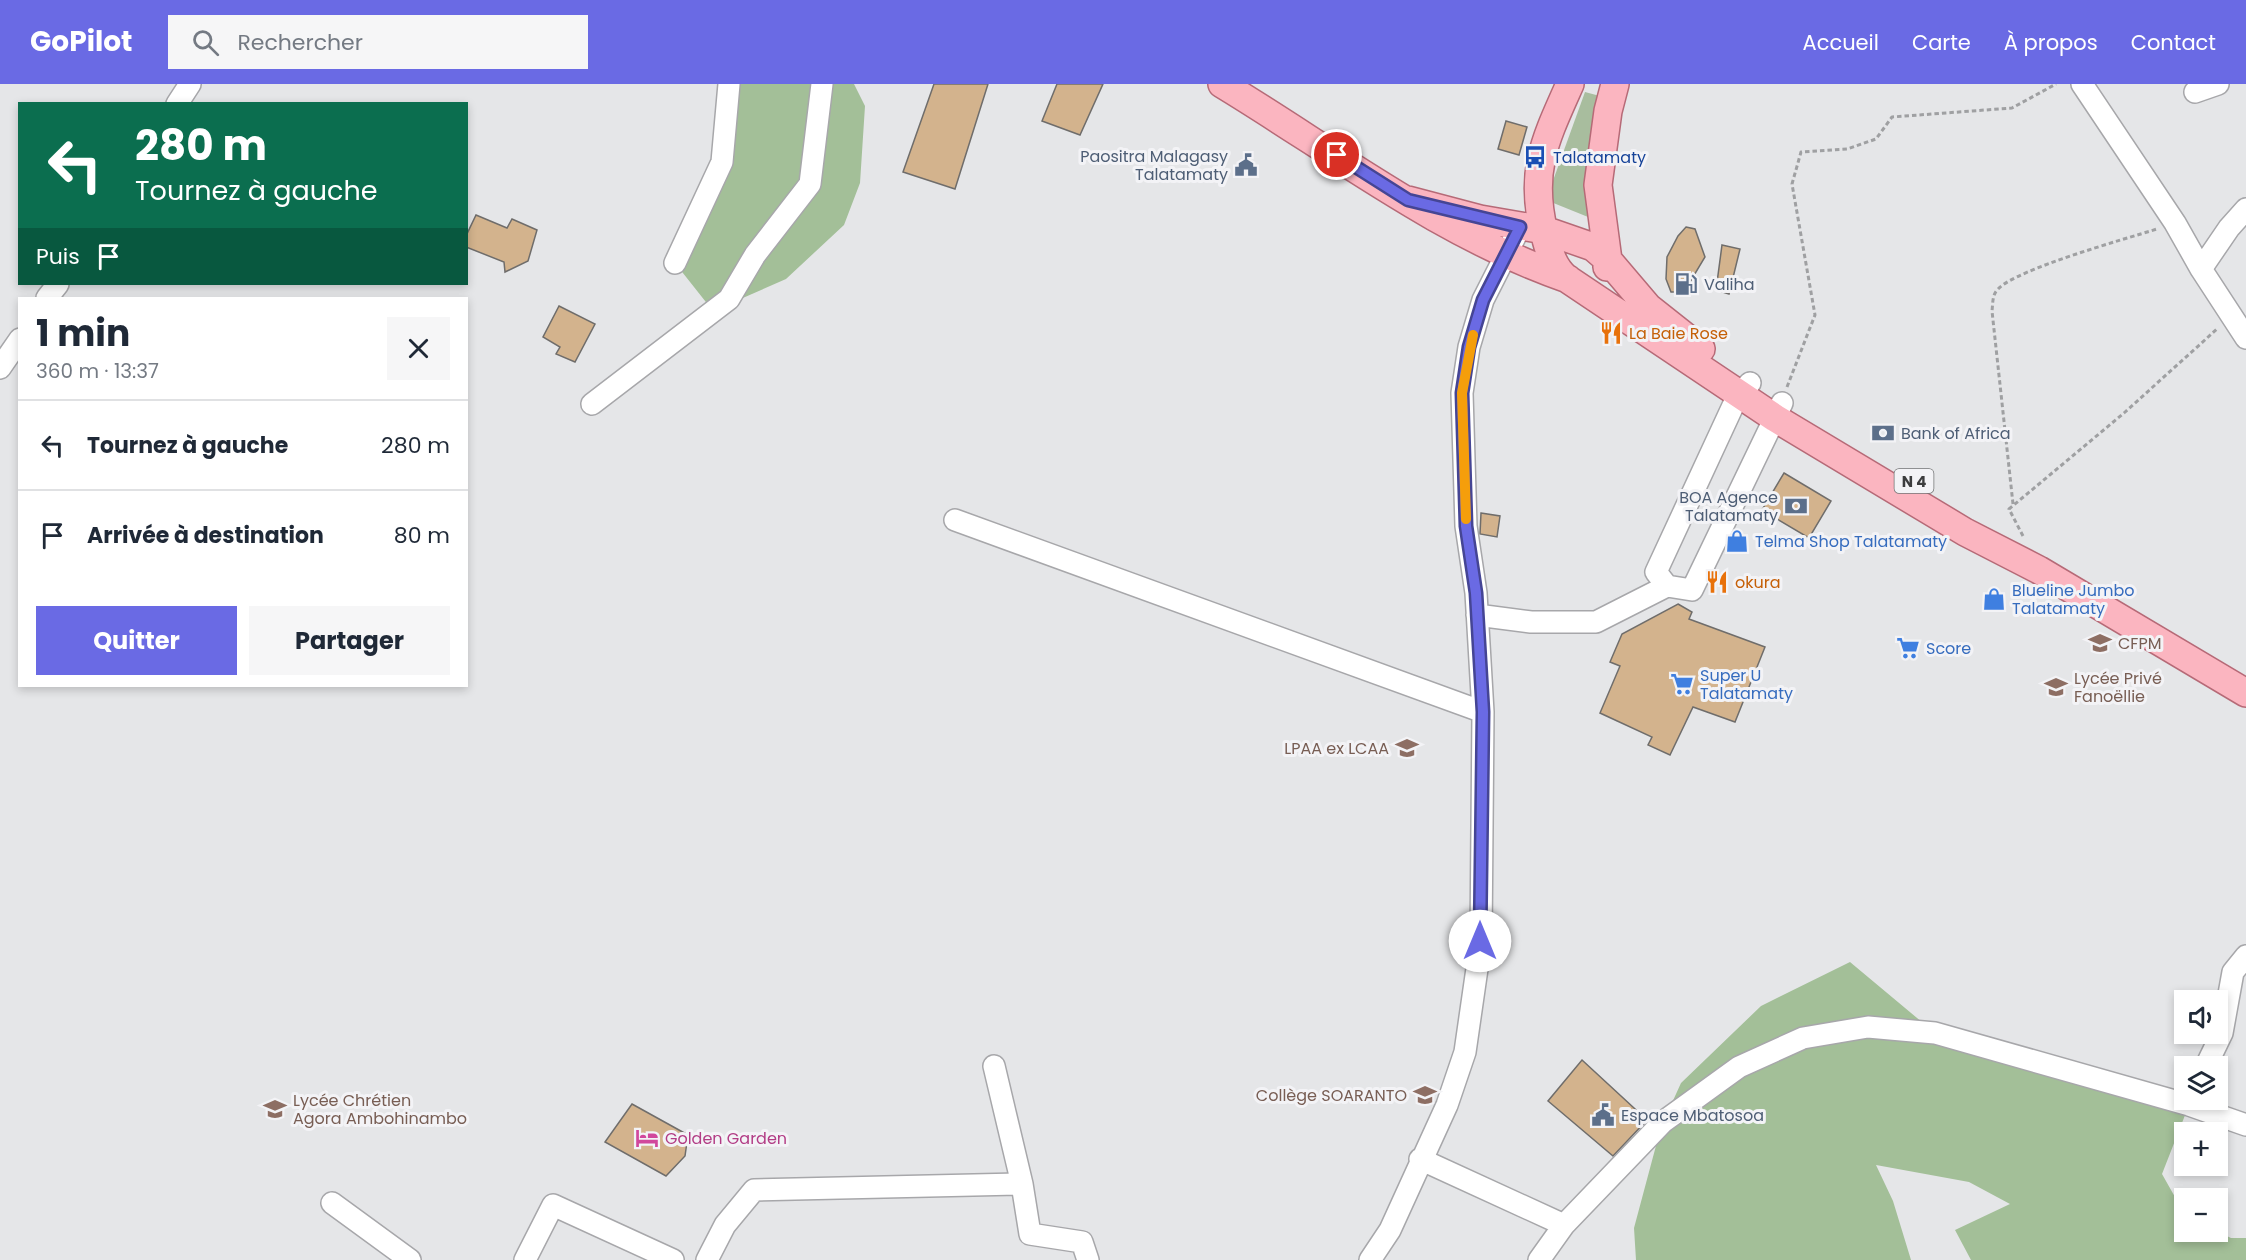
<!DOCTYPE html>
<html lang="fr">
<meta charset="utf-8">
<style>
:root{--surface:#fff;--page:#f6f6f7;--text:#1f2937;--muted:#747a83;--line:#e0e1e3;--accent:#6a6ae4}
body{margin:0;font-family:Poppins,sans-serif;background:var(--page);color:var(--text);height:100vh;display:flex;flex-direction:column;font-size:22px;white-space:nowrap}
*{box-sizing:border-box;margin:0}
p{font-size:20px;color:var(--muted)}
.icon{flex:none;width:33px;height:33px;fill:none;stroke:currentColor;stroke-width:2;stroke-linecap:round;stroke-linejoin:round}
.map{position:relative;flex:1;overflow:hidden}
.drawer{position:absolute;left:18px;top:213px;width:450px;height:390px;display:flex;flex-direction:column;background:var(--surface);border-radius:0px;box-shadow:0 3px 9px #0003}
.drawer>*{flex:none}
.top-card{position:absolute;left:18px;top:18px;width:450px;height:183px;border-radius:0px;box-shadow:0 3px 9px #0003;background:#0b6e4f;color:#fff;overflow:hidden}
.buttons{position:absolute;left:2174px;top:906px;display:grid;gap:12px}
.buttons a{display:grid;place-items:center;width:54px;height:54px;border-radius:0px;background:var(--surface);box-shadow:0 3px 9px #0003;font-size:30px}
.pin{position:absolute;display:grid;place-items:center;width:51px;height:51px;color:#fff;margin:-26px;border:3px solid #fff;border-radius:50%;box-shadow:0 2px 6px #0007}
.me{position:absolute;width:66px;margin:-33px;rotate:0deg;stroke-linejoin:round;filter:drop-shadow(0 0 4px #0008)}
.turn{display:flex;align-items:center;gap:21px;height:126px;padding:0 18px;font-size:27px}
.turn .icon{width:78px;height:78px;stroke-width:2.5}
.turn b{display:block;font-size:42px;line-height:51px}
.then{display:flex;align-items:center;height:57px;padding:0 18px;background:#0003;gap:12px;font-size:22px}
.round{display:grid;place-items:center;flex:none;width:63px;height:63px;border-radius:0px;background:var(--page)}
.summary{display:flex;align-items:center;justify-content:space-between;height:102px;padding:0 18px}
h1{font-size:36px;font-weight:700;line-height:45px}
.button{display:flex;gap:12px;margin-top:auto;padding:12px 18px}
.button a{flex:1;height:69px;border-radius:0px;background:var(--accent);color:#fff;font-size:24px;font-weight:700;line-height:69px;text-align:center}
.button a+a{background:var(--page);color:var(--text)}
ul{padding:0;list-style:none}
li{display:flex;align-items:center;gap:18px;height:90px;padding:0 18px;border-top:2px solid var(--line)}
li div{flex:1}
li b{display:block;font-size:22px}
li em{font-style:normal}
header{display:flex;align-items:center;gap:36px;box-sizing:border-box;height:84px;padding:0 30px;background:var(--accent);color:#fff}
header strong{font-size:28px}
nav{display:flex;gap:33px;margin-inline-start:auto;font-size:21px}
.search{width:420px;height:54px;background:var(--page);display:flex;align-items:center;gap:15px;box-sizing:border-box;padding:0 21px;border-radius:0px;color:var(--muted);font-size:22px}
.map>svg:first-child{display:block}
.green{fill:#a8bd9e}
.forest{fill:#a3bf98}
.building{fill:#d3b38d;stroke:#6f6d6b;stroke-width:1.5}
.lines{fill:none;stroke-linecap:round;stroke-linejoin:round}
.minor-casing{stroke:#a7a7aa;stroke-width:24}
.major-casing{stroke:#b66a77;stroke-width:30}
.path{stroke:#9fa0a2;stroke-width:3;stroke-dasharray:4.5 3;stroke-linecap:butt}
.minor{stroke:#fff;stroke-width:21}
.major{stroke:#fbb5c0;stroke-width:27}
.route-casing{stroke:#454594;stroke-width:15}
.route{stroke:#6a6ae4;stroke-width:10}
.slow{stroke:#f59e0b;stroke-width:10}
.labels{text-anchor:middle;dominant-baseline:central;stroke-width:6;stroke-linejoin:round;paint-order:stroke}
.shield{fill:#f3f3f6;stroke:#737475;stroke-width:1.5}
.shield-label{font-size:15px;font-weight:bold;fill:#3c3d3e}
.service-label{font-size:16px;fill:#4e5e75;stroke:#f3f3f6;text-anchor:start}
.transit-label{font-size:16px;fill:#164399;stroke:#f3f3f6;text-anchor:start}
.food-label{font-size:16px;fill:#c56008;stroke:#f3f3f6;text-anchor:start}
.shop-label{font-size:16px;fill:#366cbe;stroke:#f3f3f6;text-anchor:start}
.education-label{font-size:16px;fill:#785e54;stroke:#f3f3f6;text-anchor:start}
.hotel-label{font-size:16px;fill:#b23c85;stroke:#f3f3f6;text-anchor:start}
</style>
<header>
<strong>GoPilot</strong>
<div class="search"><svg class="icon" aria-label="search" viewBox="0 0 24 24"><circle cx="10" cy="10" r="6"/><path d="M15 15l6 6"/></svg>Rechercher</div>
<nav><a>Accueil</a><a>Carte</a><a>À propos</a><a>Contact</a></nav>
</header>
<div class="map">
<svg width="2246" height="1176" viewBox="0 0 2246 1176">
<rect width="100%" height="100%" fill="#e5e6e8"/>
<path class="green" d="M1585,8L1611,15L1593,135L1546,116Z"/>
<path class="forest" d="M729,0H854L865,22L860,99L844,141L786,195L713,227L675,179L721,78Z
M1850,878L1935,949L2189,1021L2162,1090L2184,1129V1148L2217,1147L2231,1154H2246V1176H1971L1955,1146L2010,1120L1969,1098L1876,1081L1893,1117L1911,1176H1636L1634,1144L1661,1043L1681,999L1761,922Z"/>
<path class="building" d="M934,0H988L955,105L903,88Z
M1057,0H1103L1080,51L1042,37Z
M1506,37L1527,43L1519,71L1498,65Z
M476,131L507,144L512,135L537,146L528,177L505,188L504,178L466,163V152Z
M1686,143L1695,145L1705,173L1684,208H1671L1666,195L1667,173L1678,152Z
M1722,161L1740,165L1729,210L1716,206Z
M559,222L595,240L575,278L556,270L560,263L543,253Z
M1784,389L1831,417L1809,454L1762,426Z
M1481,429L1500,432L1497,453L1480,450Z
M1678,520L1692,528L1689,535L1765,563L1735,638L1693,623L1670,671L1648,661L1652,653L1600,629L1620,582L1610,578L1622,550Z
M1582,976L1647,1036L1613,1072L1548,1017Z
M632,1020L688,1051L685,1072L666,1092L605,1058Z"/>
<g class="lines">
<g class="minor-casing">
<path id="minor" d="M2082,0L2175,139L2201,185L2246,254
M2195,8L2218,0
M177,20L190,0
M675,179L722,78L729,0
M2201,185L2229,144L2246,125
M47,214L58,200
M0,284L20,255
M592,320L729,215L755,171L810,100L822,0
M955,436L1483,628
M1667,502L1656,488L1738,311L1750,299
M1477,531L1531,538H1596L1667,502L1692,506L1782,319
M994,982L1022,1100L1030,1150L1082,1158L1088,1176
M2206,982L2222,949L2233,888L2246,872
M1420,1075L1564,1141L1663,1038L1739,983L1803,954L1868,943L1935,949L2189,1021L2246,1041
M332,1119L410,1176
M525,1176L553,1121L673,1176
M707,1176L725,1141L754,1106L1022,1100
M1370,1176L1390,1146L1447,1021L1465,968L1481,857L1483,628L1476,509L1466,442L1462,309L1469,263L1483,216L1520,143
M1539,1176L1564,1141"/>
</g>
<g class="major-casing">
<path id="major" d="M1222,0C1334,68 1443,152 1568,195
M1570,0C1545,56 1529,87 1544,148C1549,166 1552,182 1566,194L1775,334L1965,448L2039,486L2246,609
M1408,116L1480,135L1544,146L1593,163L1608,176L1648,223L1701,265
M1607,183L1608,176L1598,101L1608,27L1615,0"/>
</g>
<path class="path" d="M1787,303L1815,231L1792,100L1801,68L1847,65L1876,55L1892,33L2012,24L2056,0
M2013,420L1992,227C1993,219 1992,211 1998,205C2017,185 2125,155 2157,145
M2023,452L2009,425L2124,329L2217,245"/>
<use href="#minor" class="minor"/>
<use href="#major" class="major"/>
</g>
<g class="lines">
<g class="route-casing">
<path id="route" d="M1337,71L1408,116L1520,143L1483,216L1469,263L1462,309L1466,442L1476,509L1483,628L1480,857"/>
</g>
<use href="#route" class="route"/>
<path class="slow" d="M1466,435L1462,309L1473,251"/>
</g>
<defs>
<g id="bus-bare" transform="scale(1.8)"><path d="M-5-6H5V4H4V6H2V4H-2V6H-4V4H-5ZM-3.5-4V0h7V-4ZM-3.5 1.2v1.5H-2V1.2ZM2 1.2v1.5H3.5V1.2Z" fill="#1a4fb4" stroke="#f3f3f6" stroke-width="2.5" paint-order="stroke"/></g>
<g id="civic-bare" transform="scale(1.8)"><path d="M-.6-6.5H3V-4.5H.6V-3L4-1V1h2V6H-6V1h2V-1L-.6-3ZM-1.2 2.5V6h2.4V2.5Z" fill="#5c6f8a" stroke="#f3f3f6" stroke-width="2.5" paint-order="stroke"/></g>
<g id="fuel-bare" transform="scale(1.8)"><path d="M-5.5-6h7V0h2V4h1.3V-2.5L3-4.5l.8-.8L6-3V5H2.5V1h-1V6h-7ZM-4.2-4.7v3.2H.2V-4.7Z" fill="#5c6f8a" stroke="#f3f3f6" stroke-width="2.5" paint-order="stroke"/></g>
<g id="restaurant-bare" transform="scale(1.8)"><path d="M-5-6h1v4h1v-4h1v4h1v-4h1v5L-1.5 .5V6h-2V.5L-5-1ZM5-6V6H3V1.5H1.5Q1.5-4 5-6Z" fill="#e8710a" stroke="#f3f3f6" stroke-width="2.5" paint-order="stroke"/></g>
<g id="bank-bare" transform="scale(1.8)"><path d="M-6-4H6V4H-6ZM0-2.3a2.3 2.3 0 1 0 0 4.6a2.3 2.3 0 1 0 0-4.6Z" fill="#5c6f8a" stroke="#f3f3f6" stroke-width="2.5" paint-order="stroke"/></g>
<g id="shop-bare" transform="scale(1.8)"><path d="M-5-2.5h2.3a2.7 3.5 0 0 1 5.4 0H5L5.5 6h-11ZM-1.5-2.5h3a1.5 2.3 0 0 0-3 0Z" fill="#3f7fe0" stroke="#f3f3f6" stroke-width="2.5" paint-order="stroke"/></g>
<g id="school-bare" transform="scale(1.8)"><path d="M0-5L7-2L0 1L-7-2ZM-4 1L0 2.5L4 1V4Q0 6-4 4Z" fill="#8d6e63" stroke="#f3f3f6" stroke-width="2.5" paint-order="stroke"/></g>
<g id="supermarket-bare" transform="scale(1.8)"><path d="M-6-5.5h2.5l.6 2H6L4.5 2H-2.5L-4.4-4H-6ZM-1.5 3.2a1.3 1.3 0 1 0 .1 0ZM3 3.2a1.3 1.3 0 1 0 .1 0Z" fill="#3f7fe0" stroke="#f3f3f6" stroke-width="2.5" paint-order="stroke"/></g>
<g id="hotel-bare" transform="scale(1.8)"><path d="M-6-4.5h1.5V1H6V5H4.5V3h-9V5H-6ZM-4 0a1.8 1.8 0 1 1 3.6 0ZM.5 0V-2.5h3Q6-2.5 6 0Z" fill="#d1479c" stroke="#f3f3f6" stroke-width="2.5" paint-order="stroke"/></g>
</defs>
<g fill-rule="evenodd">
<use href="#bus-bare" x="1535" y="73"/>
<use href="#civic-bare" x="1246" y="81"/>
<use href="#fuel-bare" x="1686" y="200"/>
<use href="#restaurant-bare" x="1611" y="249"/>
<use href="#bank-bare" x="1883" y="349"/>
<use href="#bank-bare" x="1796" y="422"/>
<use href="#shop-bare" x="1737" y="457"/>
<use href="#restaurant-bare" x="1717" y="498"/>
<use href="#shop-bare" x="1994" y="515"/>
<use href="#school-bare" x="2100" y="559"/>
<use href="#supermarket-bare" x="1908" y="564"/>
<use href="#supermarket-bare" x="1682" y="600"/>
<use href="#school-bare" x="2056" y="603"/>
<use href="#school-bare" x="1407" y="664"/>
<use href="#school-bare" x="1425" y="1011"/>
<use href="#school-bare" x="275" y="1025"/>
<use href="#civic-bare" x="1603" y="1031"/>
<use href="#hotel-bare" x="647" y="1054"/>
</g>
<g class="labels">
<rect class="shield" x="1894.5" y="385" width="39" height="24" rx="4.5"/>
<g class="shield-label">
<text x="1914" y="397">N 4</text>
</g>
<g class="service-label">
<text x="1228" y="72" text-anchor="end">Paositra Malagasy<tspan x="1228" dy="18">Talatamaty</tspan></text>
<text x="1704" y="200">Valiha</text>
<text x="1901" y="349">Bank of Africa</text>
<text x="1778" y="413" text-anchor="end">BOA Agence<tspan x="1778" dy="18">Talatamaty</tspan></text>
<text x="1621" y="1031">Espace Mbatosoa</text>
</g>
<g class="transit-label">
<text x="1553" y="73">Talatamaty</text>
</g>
<g class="food-label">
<text x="1629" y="249">La Baie Rose</text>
<text x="1735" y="498">okura</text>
</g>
<g class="shop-label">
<text x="1755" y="457">Telma Shop Talatamaty</text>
<text x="2012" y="506">Blueline Jumbo<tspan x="2012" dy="18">Talatamaty</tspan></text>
<text x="1926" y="564">Score</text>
<text x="1700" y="591">Super U<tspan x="1700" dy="18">Talatamaty</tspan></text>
</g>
<g class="education-label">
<text x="2118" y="559">CFPM</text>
<text x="2074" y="594">Lycée Privé<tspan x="2074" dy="18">Fanoëllie</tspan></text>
<text x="1389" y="664" text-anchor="end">LPAA ex LCAA</text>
<text x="1407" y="1011" text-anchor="end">Collège SOARANTO</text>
<text x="293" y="1016">Lycée Chrétien<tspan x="293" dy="18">Agora Ambohinambo</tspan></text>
</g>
<g class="hotel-label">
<text x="665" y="1054">Golden Garden</text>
</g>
</g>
</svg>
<div class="buttons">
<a><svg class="icon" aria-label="sound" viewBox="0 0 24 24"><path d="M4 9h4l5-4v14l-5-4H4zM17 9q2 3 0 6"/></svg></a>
<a><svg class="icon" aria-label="layers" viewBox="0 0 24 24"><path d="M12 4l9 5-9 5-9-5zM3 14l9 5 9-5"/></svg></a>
<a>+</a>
<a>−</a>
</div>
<div class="pin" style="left:1337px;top:71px;background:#d93025"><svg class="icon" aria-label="arrive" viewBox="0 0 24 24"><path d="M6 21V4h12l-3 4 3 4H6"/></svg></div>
<svg class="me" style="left:1480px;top:857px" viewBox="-20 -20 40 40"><circle r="19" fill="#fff"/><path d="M0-13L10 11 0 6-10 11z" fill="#6a6ae4"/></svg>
<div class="top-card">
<div class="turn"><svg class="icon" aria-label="left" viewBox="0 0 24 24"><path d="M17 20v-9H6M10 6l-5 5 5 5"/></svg><div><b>280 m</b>Tournez à gauche</div></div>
<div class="then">Puis<svg class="icon" aria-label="arrive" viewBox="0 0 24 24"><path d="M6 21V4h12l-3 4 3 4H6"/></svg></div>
</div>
<section class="drawer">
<div class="summary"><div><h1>1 min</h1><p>360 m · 13:37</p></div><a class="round"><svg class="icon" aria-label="close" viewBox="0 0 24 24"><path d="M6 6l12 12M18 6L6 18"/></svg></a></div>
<ul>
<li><svg class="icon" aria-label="left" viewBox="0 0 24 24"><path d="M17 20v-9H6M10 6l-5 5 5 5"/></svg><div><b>Tournez à gauche</b></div><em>280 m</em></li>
<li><svg class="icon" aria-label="arrive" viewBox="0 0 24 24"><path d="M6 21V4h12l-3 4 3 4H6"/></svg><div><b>Arrivée à destination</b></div><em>80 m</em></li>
</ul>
<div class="button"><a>Quitter</a><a>Partager</a></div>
</section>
</div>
